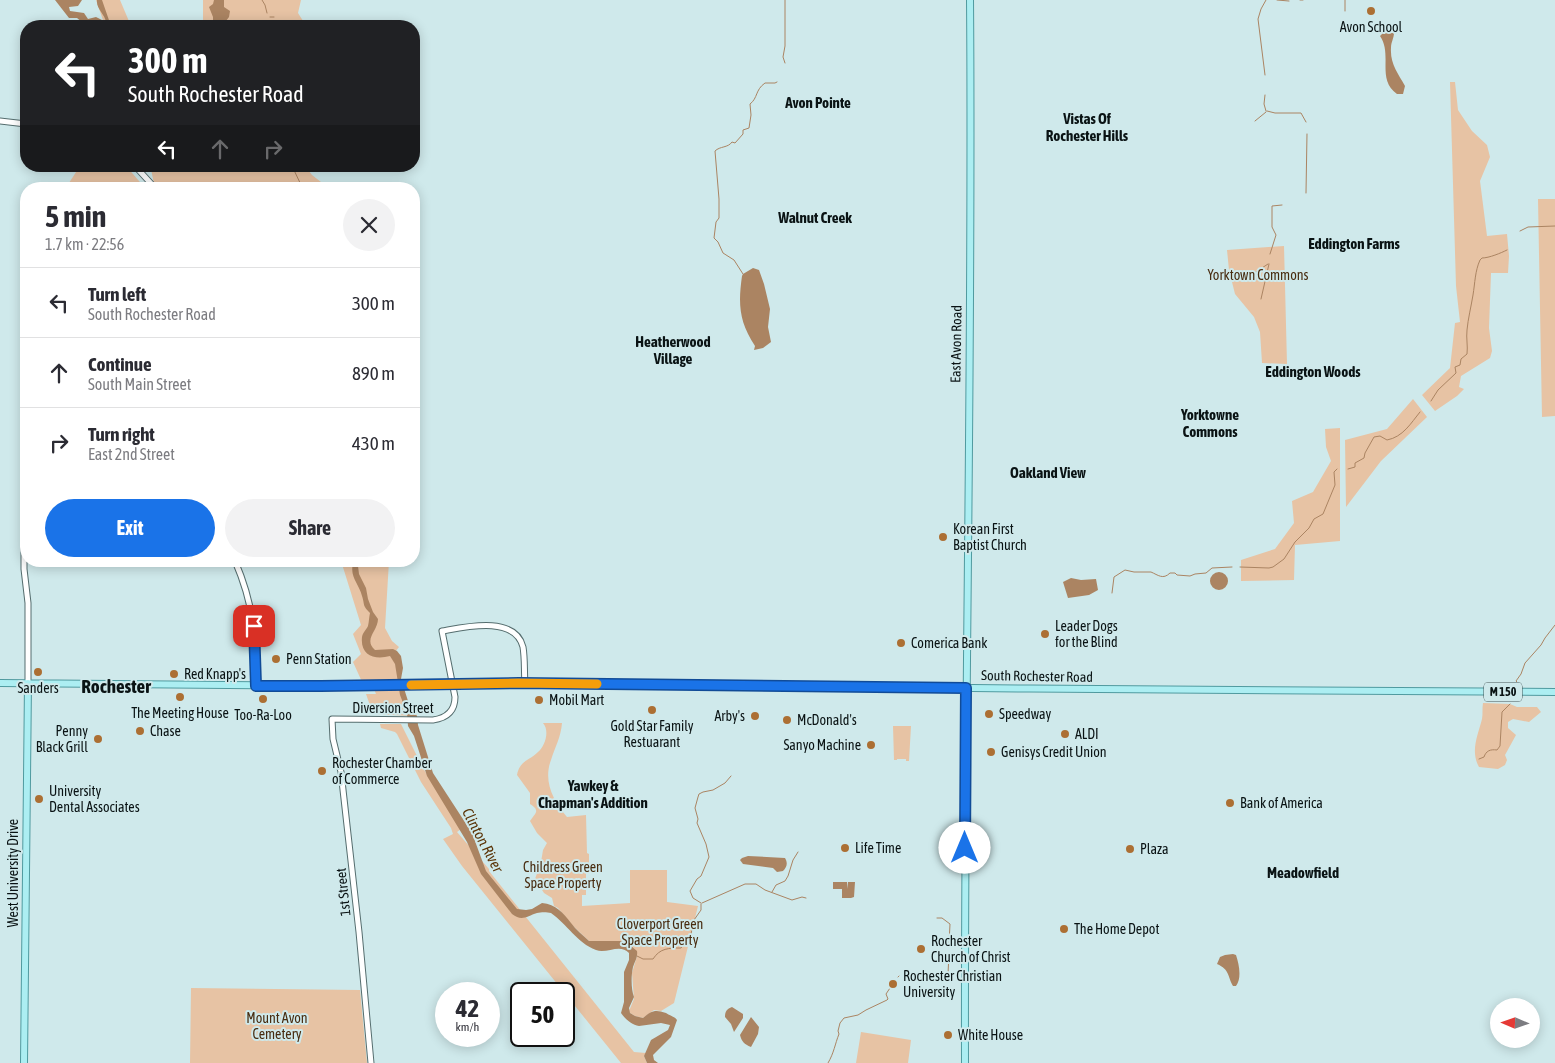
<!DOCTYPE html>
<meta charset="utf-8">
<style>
:root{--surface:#fff;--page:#f2f2f3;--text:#2b2b33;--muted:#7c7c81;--line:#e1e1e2;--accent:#1a73e8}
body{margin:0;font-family:"Asap Condensed",sans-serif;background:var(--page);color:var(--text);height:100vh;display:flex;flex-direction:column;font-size:19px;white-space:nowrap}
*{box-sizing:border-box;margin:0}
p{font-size:16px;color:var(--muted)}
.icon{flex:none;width:28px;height:28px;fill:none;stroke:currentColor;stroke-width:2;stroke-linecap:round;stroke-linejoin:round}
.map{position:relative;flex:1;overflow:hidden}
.side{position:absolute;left:20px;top:182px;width:400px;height:385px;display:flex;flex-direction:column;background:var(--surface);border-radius:20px;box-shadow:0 2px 12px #0003}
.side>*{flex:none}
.hud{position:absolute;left:20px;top:20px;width:400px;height:152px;border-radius:20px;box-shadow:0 2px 12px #0003;background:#202124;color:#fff;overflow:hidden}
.needle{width:32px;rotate:272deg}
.fabs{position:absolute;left:1490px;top:998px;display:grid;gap:10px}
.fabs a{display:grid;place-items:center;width:50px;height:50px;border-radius:50%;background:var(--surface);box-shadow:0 2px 12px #0003;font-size:25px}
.speed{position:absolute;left:435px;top:982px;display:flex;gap:10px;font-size:25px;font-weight:700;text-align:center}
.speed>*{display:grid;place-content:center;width:65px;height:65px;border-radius:50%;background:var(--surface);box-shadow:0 2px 12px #0003;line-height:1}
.speed small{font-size:12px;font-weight:400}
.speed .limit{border:2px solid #111;border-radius:8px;background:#fff;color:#111}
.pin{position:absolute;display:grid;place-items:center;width:42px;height:42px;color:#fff;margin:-21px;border-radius:10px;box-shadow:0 2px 8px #0006}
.me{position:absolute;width:55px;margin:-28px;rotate:0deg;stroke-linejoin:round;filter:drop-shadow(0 0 4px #0008)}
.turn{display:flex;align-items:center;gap:18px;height:105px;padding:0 25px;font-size:22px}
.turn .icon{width:65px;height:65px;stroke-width:2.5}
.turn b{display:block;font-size:35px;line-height:42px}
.lanes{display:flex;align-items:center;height:48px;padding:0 25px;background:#0003;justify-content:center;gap:25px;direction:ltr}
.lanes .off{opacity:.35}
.round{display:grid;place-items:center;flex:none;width:52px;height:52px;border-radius:26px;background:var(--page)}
.summary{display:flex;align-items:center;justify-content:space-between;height:85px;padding:0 25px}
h1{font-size:30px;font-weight:700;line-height:38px}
.primary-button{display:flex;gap:10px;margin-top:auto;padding:10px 25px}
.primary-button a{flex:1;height:58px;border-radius:30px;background:var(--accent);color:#fff;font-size:20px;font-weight:700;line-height:58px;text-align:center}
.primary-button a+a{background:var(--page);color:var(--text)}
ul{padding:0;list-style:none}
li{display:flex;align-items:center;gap:15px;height:70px;padding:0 25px;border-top:1px solid var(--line)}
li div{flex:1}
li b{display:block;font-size:19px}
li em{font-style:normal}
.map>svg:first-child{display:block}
.green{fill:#e7c3a4}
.water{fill:#ab8462}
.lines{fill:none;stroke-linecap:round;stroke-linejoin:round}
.stream{stroke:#ab8462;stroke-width:1}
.minor-casing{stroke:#556d6e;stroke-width:7}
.major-casing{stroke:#509a9f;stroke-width:8}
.minor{stroke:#fff;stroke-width:5}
.major{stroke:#aceef2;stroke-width:6}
.major-bridge-casing{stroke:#509a9f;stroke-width:8;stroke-linecap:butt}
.major-bridge{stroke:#aceef2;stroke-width:6}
.route-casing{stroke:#114b97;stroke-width:12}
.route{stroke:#1a73e8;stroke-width:9}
.slow{stroke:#f59e0b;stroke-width:9}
.poi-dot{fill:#ac6f33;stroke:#cfe9eb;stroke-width:2}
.labels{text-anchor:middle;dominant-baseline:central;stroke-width:4;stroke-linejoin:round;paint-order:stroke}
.shield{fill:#cfe9eb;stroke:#455354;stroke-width:1}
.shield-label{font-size:12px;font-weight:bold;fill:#0a1314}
.poi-label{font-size:14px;fill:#0a1314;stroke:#cfe9eb;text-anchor:start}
.park-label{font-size:14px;fill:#482c10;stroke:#cfe9eb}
.street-label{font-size:14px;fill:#0a1314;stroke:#cfe9eb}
.neighbourhood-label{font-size:15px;font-weight:bold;fill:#0a1314;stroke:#cfe9eb}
.water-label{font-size:15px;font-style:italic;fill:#5a3306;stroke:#cfe9eb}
.district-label{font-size:19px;font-weight:bold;fill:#0a1314;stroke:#cfe9eb}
</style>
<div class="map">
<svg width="1555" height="1063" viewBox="0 0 1555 1063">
<rect width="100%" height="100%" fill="#cfe9eb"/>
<path class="green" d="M96,0H120L131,26H105Z
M203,0H301L298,13L305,24H329V26H203Z
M1450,82H1455L1458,110L1472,131L1487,145L1490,157L1480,181L1487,236L1507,234L1509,256L1508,273H1491L1489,328L1492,351L1490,358L1461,376L1459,387L1464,389L1457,396L1435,411L1422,395L1450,368L1455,323L1460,322L1456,286Z
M80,166H126L146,189H65Z
M148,166H305L312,175L330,189H175L171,183L172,189H155L151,169Z
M1538,199H1555V416L1542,417Z
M1284,246L1287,364L1262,363L1260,332L1254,317L1235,294L1229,270L1227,250Z
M1413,399L1427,417L1381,461L1346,507L1345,440L1387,429Z
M1340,428V541L1295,545L1294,580L1241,581V560L1275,549L1294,523L1292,501L1313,492L1331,461L1326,447L1325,429Z
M343,561H389L385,628L392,641L399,647L395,652L394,660L412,716L373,714L366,694H376L372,684H363L353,662L361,654L353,634L361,625L342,564Z
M1483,703L1510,704L1517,707H1537L1541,712L1529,722L1513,719L1508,722V728L1516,735L1505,755L1507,760L1505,765L1498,769L1479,767C1470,751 1478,735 1482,719C1483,714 1482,708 1483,703Z
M543,723H562C561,737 555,747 551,760C543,781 553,801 567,817L586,815L587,853L589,854V870H586V895H582V906L630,903V870H667V902L698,906L674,1003L661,1011L654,1010L643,1018L635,1016L630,1013L629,1011L634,999L632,973L637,956L625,942L589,941L572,925L558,908L554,906L552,898L544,893L535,879L541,862L543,850L547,843L537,833L530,821C535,813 541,811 530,804V793L517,775C520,760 529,761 538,752C545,746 550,731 543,723Z
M380,724H401L423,768L461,829L457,832L489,869V871L634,1052L646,1053L644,1056L647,1063H621L462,866L443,839L453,834L451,828L421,782L397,734L395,732L381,728Z
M893,726H911L909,761H906V759H897V760H894Z
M191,988L360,990L367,1063H190Z
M861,1032L911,1040L908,1063H856Z"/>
<path class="water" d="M55,0H82L78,6L69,7L70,11L84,13L88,19L96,17L106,22C105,14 96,9 97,0H102L111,26H87L77,18H69Z
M214,0H224V7L230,11L229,17L222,26H213V17L209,7L213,4Z
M1383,33H1394C1394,38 1391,42 1391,48C1390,64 1398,73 1405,86L1403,94H1397C1376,79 1393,55 1380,36Z
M753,268L759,270L764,284L770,309L768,327L771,342L763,348L754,350L755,346C739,322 738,304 742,276L743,274Z
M354,561H366L358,566L359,574L366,588L368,599L373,612L378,619C378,631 363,639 375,650L393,649L397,651L401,656L403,668L401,679L408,701L417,716L418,725L433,773L472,833L486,871L517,909L526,910L532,909L542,903C556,904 563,913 571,923C576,930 583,935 589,941H625L637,951C638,957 635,961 633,967C631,976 631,989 634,997L629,1008L630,1013L635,1016L643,1018C651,1011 655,1009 666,1013C670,1016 674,1016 677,1020L671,1037L653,1055L654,1060L658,1063H647L644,1056L651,1040L668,1030L670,1025L661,1023L639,1026C632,1025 625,1019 621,1013L624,1002V972L629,960V953C620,943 607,954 596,950C577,943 567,924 551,913C547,912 541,912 537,913C527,916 522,922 512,914L481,874L467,842L427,776L414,736L408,726L407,713L400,695L395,664L390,656C375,660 360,656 362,637C363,632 366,630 368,626C369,622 369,617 370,613C362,605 365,605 362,596C359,583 348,576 354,561Z
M1210 581a9 9 0 1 1 18 0a9 9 0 1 1-18 0Z
M1071,578L1081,580L1096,579L1098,590L1089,595L1068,598L1063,582Z
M748,856L785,858C788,863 787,867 783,871L777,872L773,868L743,864L740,860L742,858Z
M833,882H847V889L848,882H855L854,897L851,898H842V889H833Z
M1233,954L1236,955C1239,964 1242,978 1236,986H1233C1227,975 1230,970 1217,964L1220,957L1225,955Z
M732,1007L743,1014V1018L734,1032L731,1024L725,1017C725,1011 727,1009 732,1007Z
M751,1017L759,1027L758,1034L751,1047C744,1044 742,1042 740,1035Z"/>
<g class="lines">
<path class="stream" d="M262,0L265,5L267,13
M785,0V46L783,57L785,63
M1277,0L1289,1
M1300,0H1303
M1345,11V0
M270,17H274
M1265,75L1258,19L1261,9L1266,0
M1265,95L1264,104L1266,111
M1267,111L1275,113H1301L1306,122
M1255,121L1266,112
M292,166L303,189
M1306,193L1307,134
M1520,231L1528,227L1555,226
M1270,254L1276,235L1272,227V206L1282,205
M743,274L734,260L723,253L718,242L714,238L716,222L719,218V199L715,151C720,146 728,148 732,142L735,143L743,134V130L749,128L751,115L750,104C758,98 755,90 765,83H775L777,82
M1242,281L1268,264
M1261,299L1269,264
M1431,401L1438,390L1456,373L1455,367L1460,365L1461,359L1467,354C1468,346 1466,338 1467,330C1468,319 1471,307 1473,295C1475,283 1475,271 1480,260L1482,258C1489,258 1501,253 1507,250
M1348,469L1355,467V463L1364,458L1365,453L1374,437L1380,436L1387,440C1403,437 1411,423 1420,412
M1240,567L1269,568L1273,567L1284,559L1295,542L1309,528L1314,519L1323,514L1335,485L1334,472L1337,469
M1112,593L1114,577L1125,570L1134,572H1151C1158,575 1163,580 1170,573H1175L1177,575L1190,576L1195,574L1206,573L1212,568L1232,567
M1519,684L1516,681L1521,674L1525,663L1541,645L1545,638L1555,625
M1479,759L1484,757C1486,751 1490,749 1497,750L1500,746L1502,712L1510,704
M772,892L776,885L785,881L788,876L793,860L798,852
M701,903L693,898L690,891L697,879L701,876L709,857L706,844L697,823L698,819L695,808L698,797L699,794L703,792L713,790L725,783L731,776
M702,903L745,884H756L765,890L792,900L802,897L806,898
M937,918H942L950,924L949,944
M637,956L643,959H653C660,948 669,948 681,948L691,934L694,920L701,910V904
M948,974L949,954
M898,977L899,976
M911,977L939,978
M828,1063C834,1053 835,1044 839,1034L838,1031L840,1023L844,1018L858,1015L866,1010L887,1000L888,999L886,994L890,988L894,987L895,985"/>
<g class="minor-casing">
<path id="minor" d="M0,121L26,124
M135,166L156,189
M26,433L24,446V569L28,603V683
M235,561C255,607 255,637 256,686
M371,1063L359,932L341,772L333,739L332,719L433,720C447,718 455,711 455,697L442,631C465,627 515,615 523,647C525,659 524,671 525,683"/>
</g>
<g class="major-casing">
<path id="major" d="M0,683L327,686
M459,684L519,683C864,687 1210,691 1555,692
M24,1063L28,683
M965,1063C964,709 973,354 970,0"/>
</g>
<use href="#minor" class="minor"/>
<use href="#major" class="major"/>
<g class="major-bridge-casing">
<path id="major-bridge" d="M327,686L459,684"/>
</g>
<use href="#major-bridge" class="major-bridge"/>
</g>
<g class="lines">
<g class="route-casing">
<path id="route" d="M254,626L256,686H321L519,683L966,688L965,848"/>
</g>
<use href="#route" class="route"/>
<path class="slow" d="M411,685L518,683L597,684"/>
</g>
<g class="poi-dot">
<circle cx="1371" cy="11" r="5"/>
<circle cx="943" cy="537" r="5"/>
<circle cx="1045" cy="634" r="5"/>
<circle cx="901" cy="643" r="5"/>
<circle cx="276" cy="659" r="5"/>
<circle cx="38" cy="672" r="5"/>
<circle cx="174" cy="674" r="5"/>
<circle cx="180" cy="697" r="5"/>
<circle cx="263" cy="699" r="5"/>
<circle cx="539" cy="700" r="5"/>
<circle cx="652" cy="710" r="5"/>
<circle cx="989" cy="714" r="5"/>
<circle cx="755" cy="716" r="5"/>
<circle cx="787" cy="720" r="5"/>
<circle cx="140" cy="731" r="5"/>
<circle cx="1065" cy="734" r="5"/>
<circle cx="98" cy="739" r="5"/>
<circle cx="871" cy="745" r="5"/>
<circle cx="991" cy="752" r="5"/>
<circle cx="322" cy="771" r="5"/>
<circle cx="39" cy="799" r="5"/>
<circle cx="1230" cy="803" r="5"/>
<circle cx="845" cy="848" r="5"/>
<circle cx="1130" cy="849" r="5"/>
<circle cx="1064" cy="929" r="5"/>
<circle cx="921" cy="949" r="5"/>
<circle cx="893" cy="984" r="5"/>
<circle cx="948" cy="1035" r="5"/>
</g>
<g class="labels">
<rect class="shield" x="1484" y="682.5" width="38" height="19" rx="4"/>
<g class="shield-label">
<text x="1503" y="692">M 150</text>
</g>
<g class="poi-label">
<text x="1371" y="27" text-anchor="middle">Avon School</text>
<text x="953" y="529">Korean First<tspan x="953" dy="16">Baptist Church</tspan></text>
<text x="1055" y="626">Leader Dogs<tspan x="1055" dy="16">for the Blind</tspan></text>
<text x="911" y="643">Comerica Bank</text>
<text x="286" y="659">Penn Station</text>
<text x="184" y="674">Red Knapp's</text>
<text x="38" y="688" text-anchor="middle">Sanders</text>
<text x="549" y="700">Mobil Mart</text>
<text x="180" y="713" text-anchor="middle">The Meeting House</text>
<text x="999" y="714">Speedway</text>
<text x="263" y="715" text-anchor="middle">Too-Ra-Loo</text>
<text x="745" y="716" text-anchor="end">Arby's</text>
<text x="797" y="720">McDonald's</text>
<text x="652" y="726" text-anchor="middle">Gold Star Family<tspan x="652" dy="16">Restuarant</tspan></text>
<text x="88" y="731" text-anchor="end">Penny<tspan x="88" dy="16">Black Grill</tspan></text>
<text x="150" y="731">Chase</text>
<text x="1075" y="734">ALDI</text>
<text x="861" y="745" text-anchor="end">Sanyo Machine</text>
<text x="1001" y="752">Genisys Credit Union</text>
<text x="332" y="763">Rochester Chamber<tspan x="332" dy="16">of Commerce</tspan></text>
<text x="49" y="791">University<tspan x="49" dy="16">Dental Associates</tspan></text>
<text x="1240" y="803">Bank of America</text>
<text x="855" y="848">Life Time</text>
<text x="1140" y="849">Plaza</text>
<text x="1074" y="929">The Home Depot</text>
<text x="931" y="941">Rochester<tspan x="931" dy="16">Church of Christ</tspan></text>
<text x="903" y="976">Rochester Christian<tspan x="903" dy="16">University</tspan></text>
<text x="958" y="1035">White House</text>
</g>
<g class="park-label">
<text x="1258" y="275">Yorktown Commons</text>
<text x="563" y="867">Childress Green<tspan x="563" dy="16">Space Property</tspan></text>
<text x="660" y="924">Cloverport Green<tspan x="660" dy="16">Space Property</tspan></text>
<text x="277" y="1018">Mount Avon<tspan x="277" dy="16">Cemetery</tspan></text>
</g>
<g class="street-label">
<text transform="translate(956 344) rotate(-89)">East Avon Road</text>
<text transform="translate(1037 676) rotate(1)">South Rochester Road</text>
<text x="393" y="708">Diversion Street</text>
<text transform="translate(13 873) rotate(-90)">West University Drive</text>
<text transform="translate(343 892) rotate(-96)">1st Street</text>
</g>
<g class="neighbourhood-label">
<text x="818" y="102">Avon Pointe</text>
<text x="1087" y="118">Vistas Of<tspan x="1087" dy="17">Rochester Hills</tspan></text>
<text x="815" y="217">Walnut Creek</text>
<text x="1354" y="243">Eddington Farms</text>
<text x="673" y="341">Heatherwood<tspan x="673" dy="17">Village</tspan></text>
<text x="1313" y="371">Eddington Woods</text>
<text x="1210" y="414">Yorktowne<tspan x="1210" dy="17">Commons</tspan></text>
<text x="1048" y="472">Oakland View</text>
<text x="593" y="785">Yawkey &amp;<tspan x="593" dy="17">Chapman's Addition</tspan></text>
<text x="1303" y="872">Meadowfield</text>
</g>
<g class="water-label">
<text transform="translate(483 840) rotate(62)">Clinton River</text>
</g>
<g class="district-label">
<text x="116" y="686">Rochester</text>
</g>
</g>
</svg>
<div class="fabs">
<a><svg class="needle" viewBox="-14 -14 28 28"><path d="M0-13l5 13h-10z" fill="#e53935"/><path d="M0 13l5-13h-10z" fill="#7c7c81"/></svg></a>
</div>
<div class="speed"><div>42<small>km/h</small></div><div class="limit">50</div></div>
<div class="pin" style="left:254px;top:626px;background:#d93025"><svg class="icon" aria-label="arrive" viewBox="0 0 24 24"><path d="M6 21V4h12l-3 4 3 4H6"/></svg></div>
<svg class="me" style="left:965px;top:848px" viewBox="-20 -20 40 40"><circle r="19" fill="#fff"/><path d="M0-13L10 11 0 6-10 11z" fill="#1a73e8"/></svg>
<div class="hud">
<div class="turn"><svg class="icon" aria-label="left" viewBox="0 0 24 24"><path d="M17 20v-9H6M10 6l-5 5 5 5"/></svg><div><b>300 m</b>South Rochester Road</div></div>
<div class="lanes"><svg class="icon" aria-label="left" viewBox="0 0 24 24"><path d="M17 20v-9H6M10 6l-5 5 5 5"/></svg><svg class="icon off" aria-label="ahead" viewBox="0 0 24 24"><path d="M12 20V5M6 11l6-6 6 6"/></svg><svg class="icon off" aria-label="right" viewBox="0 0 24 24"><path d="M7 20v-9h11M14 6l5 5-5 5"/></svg></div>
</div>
<section class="side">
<div class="summary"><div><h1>5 min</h1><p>1.7 km · 22:56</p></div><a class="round"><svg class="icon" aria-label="close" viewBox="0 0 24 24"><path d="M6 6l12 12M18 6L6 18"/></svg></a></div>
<ul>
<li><svg class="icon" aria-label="left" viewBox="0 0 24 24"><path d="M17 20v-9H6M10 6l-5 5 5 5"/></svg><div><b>Turn left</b><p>South Rochester Road</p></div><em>300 m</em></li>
<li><svg class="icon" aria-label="ahead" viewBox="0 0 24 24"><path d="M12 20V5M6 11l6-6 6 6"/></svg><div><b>Continue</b><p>South Main Street</p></div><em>890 m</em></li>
<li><svg class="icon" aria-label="right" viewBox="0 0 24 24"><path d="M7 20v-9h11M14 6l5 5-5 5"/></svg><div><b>Turn right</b><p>East 2nd Street</p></div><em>430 m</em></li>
</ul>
<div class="primary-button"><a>Exit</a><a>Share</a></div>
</section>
</div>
